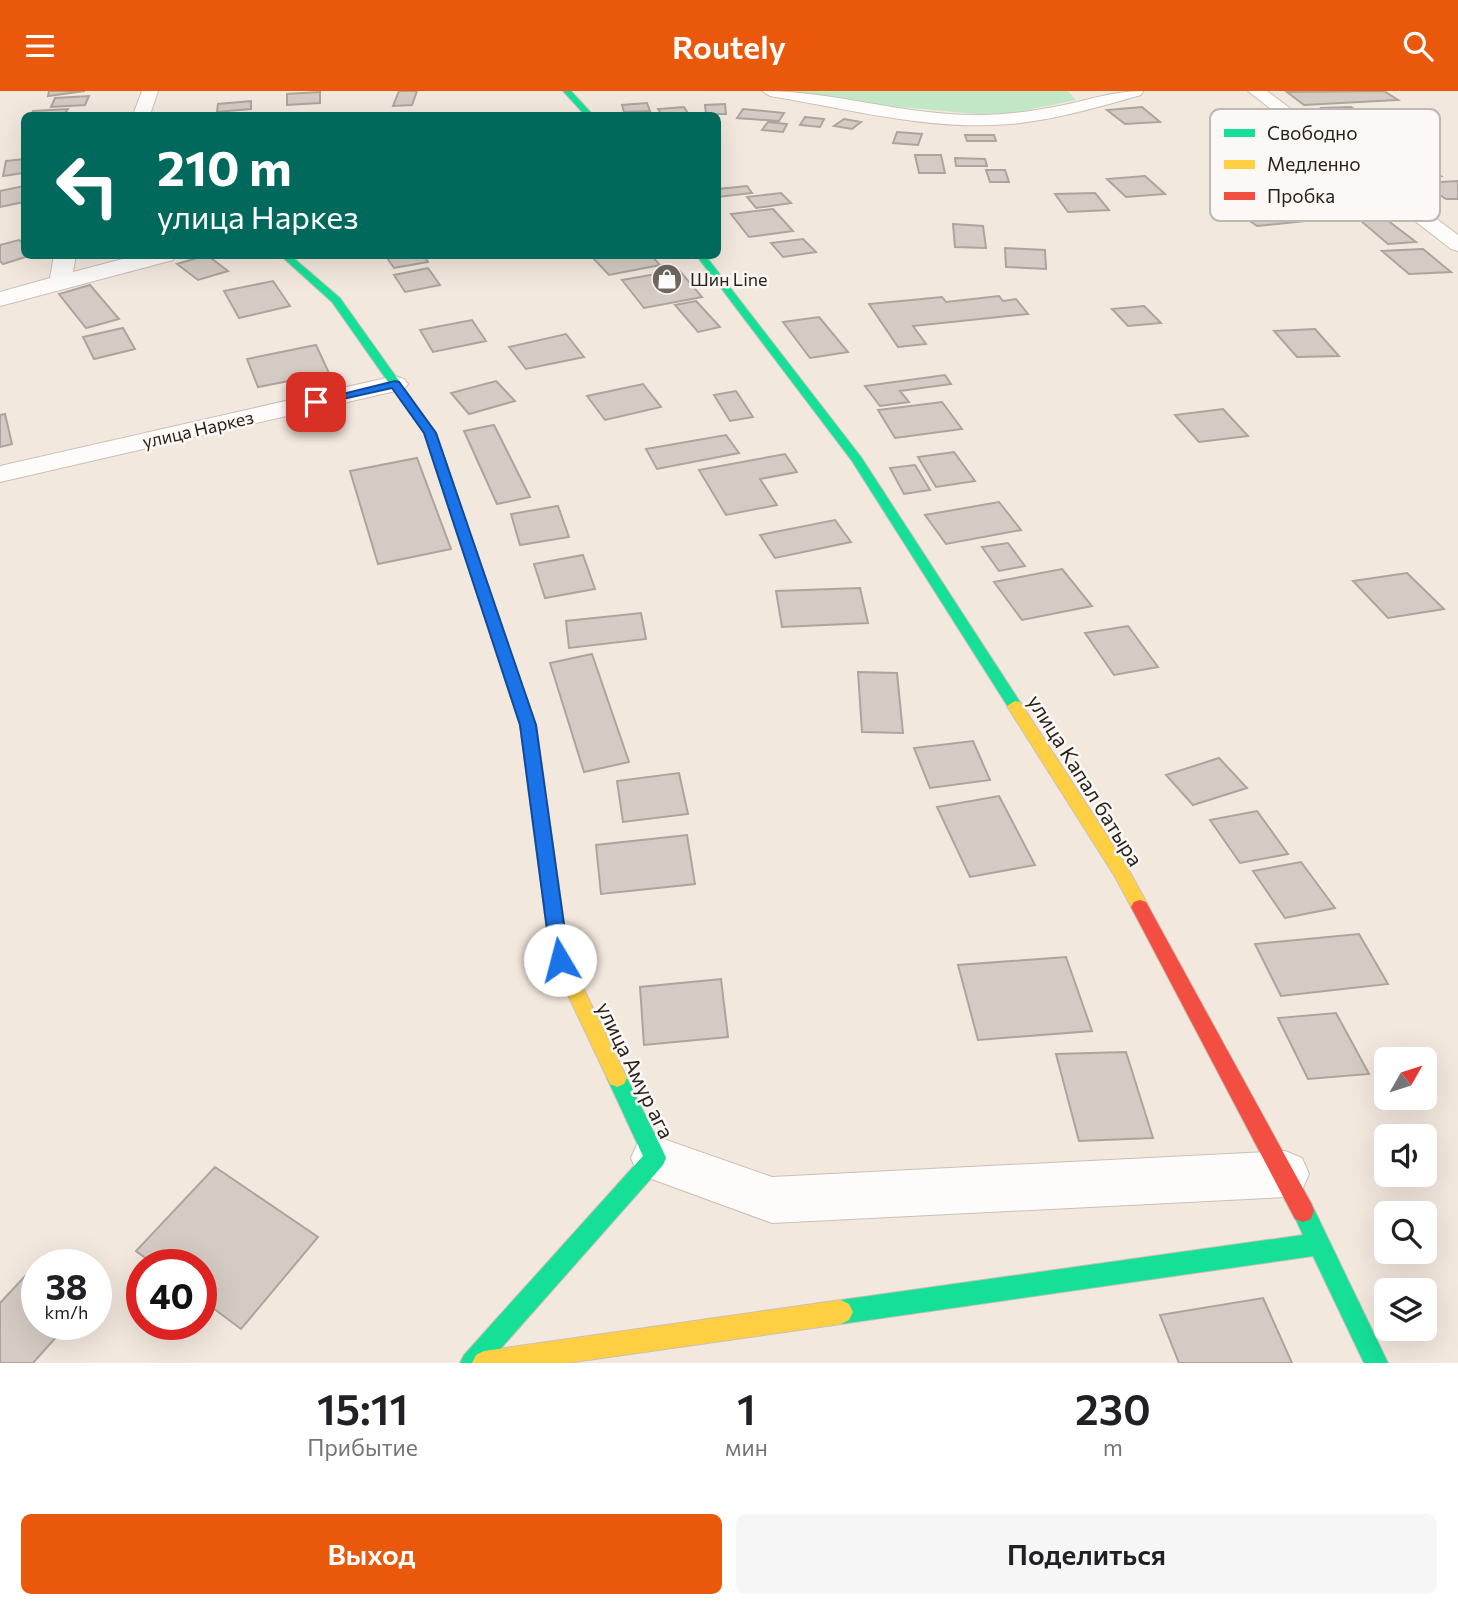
<!DOCTYPE html>
<html lang="ru">
<meta charset="utf-8">
<style>
:root{--surface:#fff;--page:#f6f6f6;--text:#202124;--muted:#757577;--accent:#ea580c}
body{margin:0;font-family:Commissioner,sans-serif;background:var(--page);color:var(--text);height:100vh;display:flex;flex-direction:column;font-size:26px;white-space:nowrap}
*{box-sizing:border-box;margin:0}
p{font-size:23px;color:var(--muted)}
.icon{flex:none;width:38px;height:38px;fill:none;stroke:currentColor;stroke-width:2;stroke-linecap:round;stroke-linejoin:round}
.map{position:relative;height:1272px;overflow:hidden}
.drawer{display:flex;flex-direction:column;background:var(--surface);flex:1}
.drawer>*{flex:none}
.hud{position:absolute;left:21px;top:21px;width:700px;height:147px;border-radius:10px;box-shadow:0 7px 28px #0002;background:#00695c;color:#fff;overflow:hidden}
.needle{width:46px;rotate:51deg}
.controls{position:absolute;left:1374px;top:956px;display:grid;gap:14px}
.controls a{display:grid;place-items:center;width:63px;height:63px;border-radius:10px;background:var(--surface);box-shadow:0 7px 28px #0002;font-size:35px}
.speed{position:absolute;left:21px;top:1158px;display:flex;gap:14px;font-size:35px;font-weight:700;text-align:center}
.speed>*{display:grid;place-content:center;width:91px;height:91px;border-radius:50%;background:var(--surface);box-shadow:0 7px 28px #0002;line-height:1}
.speed small{font-size:18px;font-weight:400}
.speed .limit{border:10px solid #d22;background:#fff;color:#111}
.pin{position:absolute;display:grid;place-items:center;width:60px;height:60px;color:#fff;margin:-30px;border-radius:14px;box-shadow:0 4px 10px #0006}
.me{position:absolute;width:77px;margin:-38px;rotate:352deg;stroke-linejoin:round;filter:drop-shadow(0 0 5px #0008)}
.turn{display:flex;align-items:center;gap:24px;height:147px;padding:0 21px;font-size:32px}
.turn .icon{width:91px;height:91px;stroke-width:2.5}
.turn b{display:block;font-size:49px;line-height:60px}
.eta{display:flex;justify-content:space-evenly;align-items:center;height:119px;text-align:center}
.eta b{font-size:42px;font-weight:600;line-height:49px}
.primary-button{display:flex;gap:14px;margin-top:auto;padding:14px 21px}
.primary-button a{flex:1;height:80px;border-radius:10px;background:var(--accent);color:#fff;font-size:28px;font-weight:600;line-height:80px;text-align:center}
.primary-button a+a{background:var(--page);color:var(--text)}
header{display:flex;justify-content:space-between;align-items:center;height:91px;padding:0 21px;background:var(--accent);color:#fff;font-size:32px;font-weight:600}
.map>svg:first-child{display:block}
.green{fill:#c2e7c6}
.building{fill:#d4ccc4;stroke:#ada49d;stroke-width:2}
.lines{fill:none;stroke-linecap:round;stroke-linejoin:round}
.street-casing{stroke:#c9c0b8;stroke-width:2}
.fast-casing{stroke:#c9c0b8;stroke-width:2}
.slow-casing{stroke:#c9c0b8;stroke-width:2}
.jam-casing{stroke:#c9c0b8;stroke-width:2}
.street{fill:#fdfcfa;fill-rule:evenodd}
.fast{fill:#16e098;fill-rule:evenodd}
.slow{fill:#ffcf43;fill-rule:evenodd}
.jam{fill:#f24e42;fill-rule:evenodd}
.route{fill:#1a73e8;stroke:#114b97;stroke-width:2}
.labels{text-anchor:middle;dominant-baseline:central;stroke-width:5;stroke-linejoin:round;paint-order:stroke}
.far-poi-label{font-size:18px;fill:#2a231d;stroke:#fcf8f5;text-anchor:start}
.far-street-label{font-size:18px;fill:#2a231d;stroke:#fcf8f5}
.street-label{font-size:21px;fill:#2a231d;stroke:#fcf8f5}
.key{fill:#fcf8f5;stroke:#bdb8b4;stroke-width:2}
.key-label{font-size:19px;fill:#2a231d}
</style>
<header><svg class="icon" aria-label="menu" viewBox="0 0 24 24"><path d="M4 6h16M4 12h16M4 18h16"/></svg>Routely<svg class="icon" aria-label="search" viewBox="0 0 24 24"><circle cx="10" cy="10" r="6"/><path d="M15 15l6 6"/></svg></header>
<div class="map">
<svg width="1458" height="1272" viewBox="0 0 1458 1272">
<rect width="100%" height="100%" fill="#f3e8de"/>
<path class="green" d="M784,0H1068L1076,9L998,25L870,13Z"/>
<path class="building" d="M49,0H85L48,5Z
M399,0H417L412,14L393,15Z
M1384,0L1398,9L1304,14L1287,1Z
M320,1V12L287,14V3Z
M89,5L85,14L51,16L55,7Z
M251,10V18L217,21L218,13Z
M647,12L650,20L624,21L622,14Z
M725,13L726,23H706L705,14Z
M684,16L689,24H662L658,18Z
M1142,16L1160,31L1125,33L1107,19Z
M1351,16L1365,25L1336,27L1322,17Z
M68,18L64,24H31L33,20Z
M743,18L784,22L779,30L737,27Z
M805,26L824,28L820,36L800,34Z
M844,28L861,31L852,38L834,35Z
M768,31L787,33L783,41L762,39Z
M897,41L922,43L918,54L893,52Z
M965,44H994L996,50H967Z
M915,64H941L945,82H919Z
M955,67L985,68L987,75H956Z
M24,68V82L3,85L6,70Z
M1426,73L1441,85L1411,86L1396,74Z
M986,79H1005L1009,91H990Z
M1145,85L1165,103L1126,106L1107,88Z
M1458,90V108H1446L1422,92Z
M24,95V111L0,116V100Z
M747,95L752,102L718,106V98Z
M781,102L791,112L756,117L747,106Z
M1095,102L1109,119L1068,121L1055,103Z
M1284,116L1305,130L1257,135L1237,121Z
M773,118L793,140L749,146L731,123Z
M1387,129L1416,151L1388,153L1361,130Z
M953,133L983,135L986,157L955,156Z
M803,148L816,161L783,166L771,152Z
M19,149L24,153V164H32L3,173L0,170V154Z
M1005,157L1045,159L1046,178L1006,176Z
M1423,158L1451,181L1409,183L1382,160Z
M207,164L228,180L198,189L177,173Z
M385,164H424L428,171L394,177Z
M600,164H651L660,174L609,184L592,166Z
M428,177L440,194L405,201L394,184Z
M679,179L702,206L644,217L622,189Z
M273,190L290,215L239,227L224,200Z
M90,194L119,228L86,237L59,203Z
M999,205L1003,210L1016,208L1028,223L913,235L926,253L898,256L869,213L942,206L946,211Z
M696,210L720,236L698,241L675,214Z
M1144,215L1161,232L1128,235L1112,218Z
M819,226L848,261L810,267L783,231Z
M472,229L486,250L433,261L420,239Z
M123,237L135,258L94,268L83,246Z
M1315,238L1339,265L1297,266L1274,240Z
M566,243L584,266L526,278L509,256Z
M316,254L329,282L258,296L247,268Z
M945,284L951,293L900,300L909,311L880,315L865,295Z
M496,290L515,310L469,323L451,302Z
M643,293L661,316L605,329L587,305Z
M736,300L753,326L730,330L714,304Z
M942,311L962,338L895,347L878,319Z
M1223,318L1248,345L1199,351L1175,324Z
M5,323L12,353L0,356V324Z
M494,334L530,406L497,413L464,340Z
M726,344L739,362L657,378L646,358Z
M954,361L975,390L936,396L918,366Z
M785,363L797,381L760,388L777,414L726,424L699,379Z
M417,367L451,458L378,473L350,380Z
M915,374L930,399L904,403L890,377Z
M999,411L1021,439L946,453L925,424Z
M558,415L569,446L520,454L511,423Z
M835,429L851,451L775,467L760,444Z
M1008,452L1025,475L999,480L982,456Z
M583,464L595,498L545,507L534,473Z
M1062,478L1092,515L1022,529L994,491Z
M1407,482L1444,518L1388,527L1353,490Z
M860,497L868,532L782,536L776,500Z
M641,522L646,548L569,557L566,530Z
M1128,535L1158,576L1114,584L1085,542Z
M592,563L629,671L584,681L550,572Z
M858,581L897,582L903,642L862,641Z
M973,650L990,689L930,697L914,657Z
M1219,667L1247,697L1193,714L1166,684Z
M679,682L688,723L623,731L617,690Z
M999,705L1035,774L970,786L937,716Z
M1257,720L1288,763L1240,772L1210,729Z
M687,744L695,793L601,803L596,754Z
M1301,771L1335,817L1285,827L1253,780Z
M1359,843L1388,893L1281,905L1255,853Z
M1066,866L1092,940L978,949L958,874Z
M721,888L728,946L644,954L640,896Z
M1336,922L1369,983L1308,988L1278,927Z
M1126,961L1153,1047L1079,1050L1056,963Z
M215,1076L318,1146L241,1238L201,1208V1174H155L136,1160Z
M26,1184L37,1192V1234H67L33,1272H0V1212Z
M1263,1207L1292,1272H1179L1160,1224Z"/>
<g class="lines">
<g class="street-casing">
<path id="street" d="M142,0H158L150,24H133Z
M762,0C835,0 906,25 980,24C1007,24 1033,20 1059,15C1089,9 1113,0 1143,0L1141,4C1098,16 1055,29 1010,33C929,40 849,18 770,5Z
M1248,0H1267L1458,144V160L1451,158Z
M54,164H76L73,181L138,164H175L173,169L0,215V201L50,187Z
M395,285L404,288L408,293L404,298L0,391V375Z
M655,1045L772,1086L1285,1060L1302,1067L1309,1083L1302,1099L1285,1106L772,1132L638,1083L631,1067L638,1051Z"/>
</g>
<g class="fast-casing">
<path id="fast" d="M563,0H571L593,24H585Z
M280,164H290L340,207L436,342L503,539L501,542H491L489,539L424,342L332,211Z
M696,164H705L861,366L1020,611L1023,615L1020,619H1010L852,370Z
M617,978L624,981L663,1060L666,1067L663,1074L488,1272H460L464,1264L643,1065L607,987L610,981Z
M1303,1109L1311,1112L1388,1272H1364L1313,1165L841,1233L833,1229L829,1221L833,1213L841,1209L1303,1144L1292,1120L1295,1112Z"/>
</g>
<g class="slow-casing">
<path id="slow" d="M496,534L503,539L536,634L569,868L627,987L624,993L617,996L610,993L551,868L520,634L489,539Z
M1015,610L1020,611L1126,774L1149,816L1146,821L1140,823L1134,821L1114,784L1007,615Z
M841,1209L849,1213L853,1221L849,1229L841,1233L567,1272H472L476,1264L484,1260Z"/>
</g>
<g class="jam-casing">
<path id="jam" d="M1140,809L1146,811L1311,1112L1314,1120L1311,1128L1303,1131L1295,1128L1131,816L1134,811Z"/>
</g>
<use href="#street" class="street"/>
<use href="#fast" class="fast"/>
<use href="#slow" class="slow"/>
<use href="#jam" class="jam"/>
</g>
<path class="route" d="M395,290L399,291L436,342L536,634L569,869L567,874L560,876L553,874L551,869L520,634L424,342L392,297L316,314L310,311Z"/>
<defs>
<g id="shop-disc" transform="scale(1.575)"><circle r="9.5" fill="#706861" stroke="#fcf8f5"/><path d="M-5-2.5h2.3a2.7 3.5 0 0 1 5.4 0H5L5.5 6h-11ZM-1.5-2.5h3a1.5 2.3 0 0 0-3 0Z" fill="#fff"/></g>
</defs>
<g fill-rule="evenodd">
<use href="#shop-disc" x="667" y="188"/>
</g>
<g class="labels">
<g class="far-poi-label">
<text x="690" y="188">Шин Line</text>
</g>
<g class="far-street-label">
<text transform="translate(198 338) rotate(-13)">улица Наркез</text>
</g>
<g class="street-label">
<text transform="translate(1086 689) rotate(58)">улица Капал батыра</text>
<text transform="translate(636 979) rotate(64)">улица Амур ага</text>
</g>
</g>
<rect x="1210" y="18" width="230" height="112" rx="10" class="key"/>
<rect x="1224" y="38" width="31" height="8" fill="#16e098"/>
<rect x="1224" y="69" width="31" height="9" fill="#ffcf43"/>
<rect x="1224" y="101" width="31" height="8" fill="#f24e42"/>
<g class="key-label">
<text x="1267" y="49">Свободно</text>
<text x="1267" y="80">Медленно</text>
<text x="1267" y="112">Пробка</text>
</g>
</svg>
<div class="controls">
<a><svg class="needle" viewBox="-14 -14 28 28"><path d="M0-13l5 13h-10z" fill="#e53935"/><path d="M0 13l5-13h-10z" fill="#757577"/></svg></a>
<a><svg class="icon" aria-label="sound" viewBox="0 0 24 24"><path d="M4 9h4l5-4v14l-5-4H4zM17 9q2 3 0 6"/></svg></a>
<a><svg class="icon" aria-label="search" viewBox="0 0 24 24"><circle cx="10" cy="10" r="6"/><path d="M15 15l6 6"/></svg></a>
<a><svg class="icon" aria-label="layers" viewBox="0 0 24 24"><path d="M12 4l9 5-9 5-9-5zM3 14l9 5 9-5"/></svg></a>
</div>
<div class="speed"><div>38<small>km/h</small></div><div class="limit">40</div></div>
<div class="pin" style="left:316px;top:311px;background:#d93025"><svg class="icon" aria-label="arrive" viewBox="0 0 24 24"><path d="M6 21V4h12l-3 4 3 4H6"/></svg></div>
<svg class="me" style="left:560px;top:869px" viewBox="-20 -20 40 40"><circle r="19" fill="#fff"/><path d="M0-13L10 11 0 6-10 11z" fill="#1a73e8"/></svg>
<div class="hud">
<div class="turn"><svg class="icon" aria-label="left" viewBox="0 0 24 24"><path d="M17 20v-9H6M10 6l-5 5 5 5"/></svg><div><b>210 m</b>улица Наркез</div></div>
</div>
</div>
<section class="drawer">
<div class="eta">
<div><b>15:11</b><p>Прибытие</p></div>
<div><b>1</b><p>мин</p></div>
<div><b>230</b><p>m</p></div>
</div>
<div class="primary-button"><a>Выход</a><a>Поделиться</a></div>
</section>
